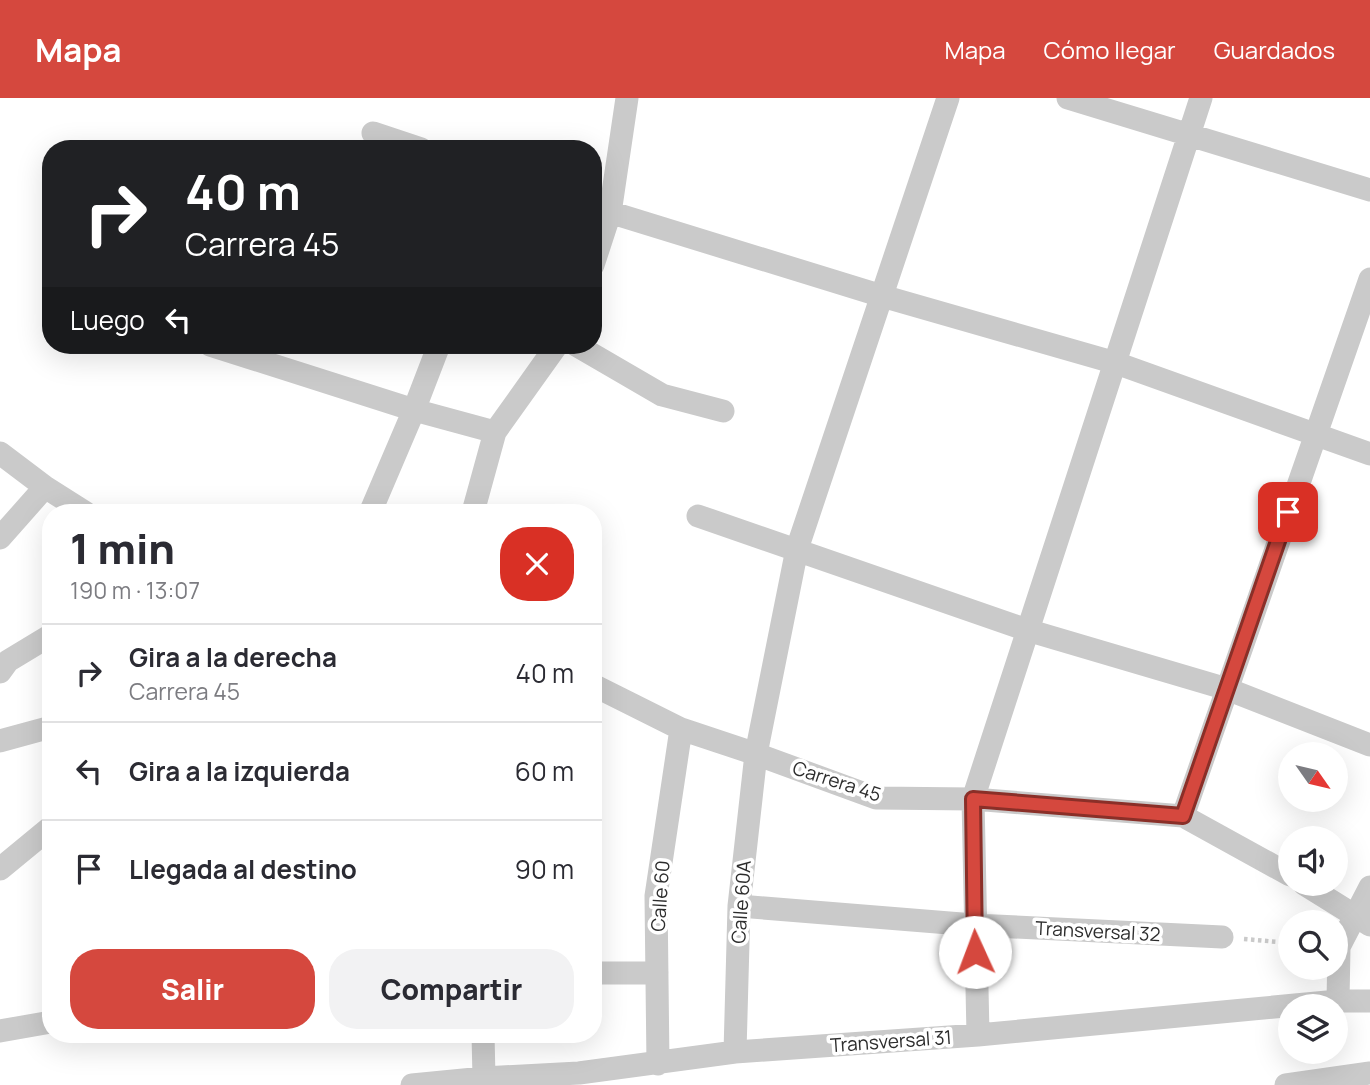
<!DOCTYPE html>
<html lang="es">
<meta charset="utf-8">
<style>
:root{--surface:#fff;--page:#f2f2f3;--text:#2b2b33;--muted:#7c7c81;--line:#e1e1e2;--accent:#d5483e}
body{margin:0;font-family:Manrope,sans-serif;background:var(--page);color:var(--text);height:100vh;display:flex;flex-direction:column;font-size:26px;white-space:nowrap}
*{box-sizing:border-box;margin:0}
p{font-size:23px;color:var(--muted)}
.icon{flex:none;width:38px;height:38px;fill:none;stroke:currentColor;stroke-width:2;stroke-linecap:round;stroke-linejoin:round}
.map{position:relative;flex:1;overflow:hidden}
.drawer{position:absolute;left:42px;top:406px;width:560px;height:539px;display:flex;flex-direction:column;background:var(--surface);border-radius:28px;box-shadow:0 7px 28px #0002}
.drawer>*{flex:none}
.banner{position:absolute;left:42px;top:42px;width:560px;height:214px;border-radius:28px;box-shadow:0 7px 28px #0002;background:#202124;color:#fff;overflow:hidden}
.needle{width:46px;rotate:124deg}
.tools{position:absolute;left:1278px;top:644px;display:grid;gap:14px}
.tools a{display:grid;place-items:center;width:70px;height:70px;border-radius:50%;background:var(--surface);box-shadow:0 7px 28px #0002;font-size:35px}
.pin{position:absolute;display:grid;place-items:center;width:60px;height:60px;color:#fff;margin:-30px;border-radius:14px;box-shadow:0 4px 10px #0006}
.me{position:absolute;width:77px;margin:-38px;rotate:358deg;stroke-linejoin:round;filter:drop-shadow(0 0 5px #0008)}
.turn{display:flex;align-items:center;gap:24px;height:147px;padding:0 28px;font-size:32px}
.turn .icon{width:91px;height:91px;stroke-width:2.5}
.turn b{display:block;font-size:49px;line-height:60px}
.then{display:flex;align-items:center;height:66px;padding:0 28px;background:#0003;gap:14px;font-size:26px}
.round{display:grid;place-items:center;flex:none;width:74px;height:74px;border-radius:28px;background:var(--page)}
.summary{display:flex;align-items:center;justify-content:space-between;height:119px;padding:0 28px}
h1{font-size:42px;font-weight:800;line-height:52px}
.button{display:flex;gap:14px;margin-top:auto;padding:14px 28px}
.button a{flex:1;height:80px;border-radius:28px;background:var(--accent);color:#fff;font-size:28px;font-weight:800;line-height:80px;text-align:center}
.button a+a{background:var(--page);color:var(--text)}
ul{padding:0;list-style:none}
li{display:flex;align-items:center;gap:21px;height:98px;padding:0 28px;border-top:2px solid var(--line)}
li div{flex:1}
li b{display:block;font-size:26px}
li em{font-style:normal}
header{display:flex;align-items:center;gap:42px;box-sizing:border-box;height:98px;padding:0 35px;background:var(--accent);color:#fff}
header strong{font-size:33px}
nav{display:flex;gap:38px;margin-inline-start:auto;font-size:24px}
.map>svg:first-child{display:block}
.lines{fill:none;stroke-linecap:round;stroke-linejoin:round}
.path{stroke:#cacaca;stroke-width:4.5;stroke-dasharray:3.5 3.5;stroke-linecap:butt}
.minor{stroke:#cacaca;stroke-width:23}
.route-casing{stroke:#8a2f28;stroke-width:18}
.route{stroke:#d5483e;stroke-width:12}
.labels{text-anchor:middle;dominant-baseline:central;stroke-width:7;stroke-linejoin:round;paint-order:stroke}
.street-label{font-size:19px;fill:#2d2d2d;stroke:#fff}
</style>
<header>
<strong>Mapa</strong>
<nav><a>Mapa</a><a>Cómo llegar</a><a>Guardados</a></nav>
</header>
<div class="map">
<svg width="1370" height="987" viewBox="0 0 1370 987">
<rect width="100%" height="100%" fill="#fff"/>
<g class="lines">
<path class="path" d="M1244,841L1290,845"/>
<path class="minor" d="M1068,0L1370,92
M373,35L421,51
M593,109L882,198L1116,265L1370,356
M593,167L610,115L627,0
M210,247L414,312L495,334
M576,247L662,297L723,313
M0,355L45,389L86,415
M473,414L495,334L557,247
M370,415L414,312L439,247
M698,418L1027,532L1227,591L1370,647
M0,440L45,389
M0,574L8,563L51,537
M593,587L681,631L756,656L876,700L973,701L1183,718L1290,777
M0,643L51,629
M1183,718L1370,181
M0,771L51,729
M1304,786L1370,827
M739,808L974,827L1222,839
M593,875H657
M1338,903L1339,849L1370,789
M0,933L51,924
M483,936L484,980
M978,937L973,701L1201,0
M735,954L739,808L756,656L797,451L948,0
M658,966L656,798L681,631
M412,987L484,980L579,975L735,954L978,937L1338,903H1370
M1286,987L1370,975"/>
</g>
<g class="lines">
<g class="route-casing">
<path id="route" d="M975,854L973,701L1183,718L1288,414"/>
</g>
<use href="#route" class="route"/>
</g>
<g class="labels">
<g class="street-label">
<text transform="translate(837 683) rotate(18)">Carrera 45</text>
<text transform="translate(660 798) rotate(-86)">Calle 60</text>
<text transform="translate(741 804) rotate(-86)">Calle 60A</text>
<text transform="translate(1098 833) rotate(3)">Transversal 32</text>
<text transform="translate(891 943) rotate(-4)">Transversal 31</text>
</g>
</g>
</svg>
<div class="tools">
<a><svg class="needle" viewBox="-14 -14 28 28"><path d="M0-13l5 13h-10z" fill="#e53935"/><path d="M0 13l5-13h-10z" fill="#7c7c81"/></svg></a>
<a><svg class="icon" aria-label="sound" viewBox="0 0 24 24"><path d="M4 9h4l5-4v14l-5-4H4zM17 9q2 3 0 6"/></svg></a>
<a><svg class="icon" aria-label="search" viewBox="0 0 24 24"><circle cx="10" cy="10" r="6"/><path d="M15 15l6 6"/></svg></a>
<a><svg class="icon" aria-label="layers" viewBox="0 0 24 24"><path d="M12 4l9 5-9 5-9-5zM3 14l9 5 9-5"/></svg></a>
</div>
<div class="pin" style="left:1288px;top:414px;background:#d93025"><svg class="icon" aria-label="arrive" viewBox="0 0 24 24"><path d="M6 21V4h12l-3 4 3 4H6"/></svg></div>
<svg class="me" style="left:975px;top:854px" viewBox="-20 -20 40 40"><circle r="19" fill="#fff"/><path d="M0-13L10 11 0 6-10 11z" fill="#d5483e"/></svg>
<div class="banner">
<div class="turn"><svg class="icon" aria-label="right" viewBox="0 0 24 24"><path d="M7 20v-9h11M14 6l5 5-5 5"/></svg><div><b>40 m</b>Carrera 45</div></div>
<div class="then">Luego<svg class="icon" aria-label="left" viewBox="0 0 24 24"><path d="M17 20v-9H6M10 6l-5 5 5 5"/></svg></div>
</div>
<section class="drawer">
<div class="summary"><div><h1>1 min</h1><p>190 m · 13:07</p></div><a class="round" style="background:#d93025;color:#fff"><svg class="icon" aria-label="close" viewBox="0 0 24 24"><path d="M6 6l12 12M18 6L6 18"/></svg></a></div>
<ul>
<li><svg class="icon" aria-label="right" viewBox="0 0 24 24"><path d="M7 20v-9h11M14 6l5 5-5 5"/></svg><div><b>Gira a la derecha</b><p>Carrera 45</p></div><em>40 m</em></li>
<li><svg class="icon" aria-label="left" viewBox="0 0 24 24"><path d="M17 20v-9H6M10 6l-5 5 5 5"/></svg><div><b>Gira a la izquierda</b></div><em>60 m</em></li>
<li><svg class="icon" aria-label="arrive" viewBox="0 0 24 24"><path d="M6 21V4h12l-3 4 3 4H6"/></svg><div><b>Llegada al destino</b></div><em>90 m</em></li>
</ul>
<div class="button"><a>Salir</a><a>Compartir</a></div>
</section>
</div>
